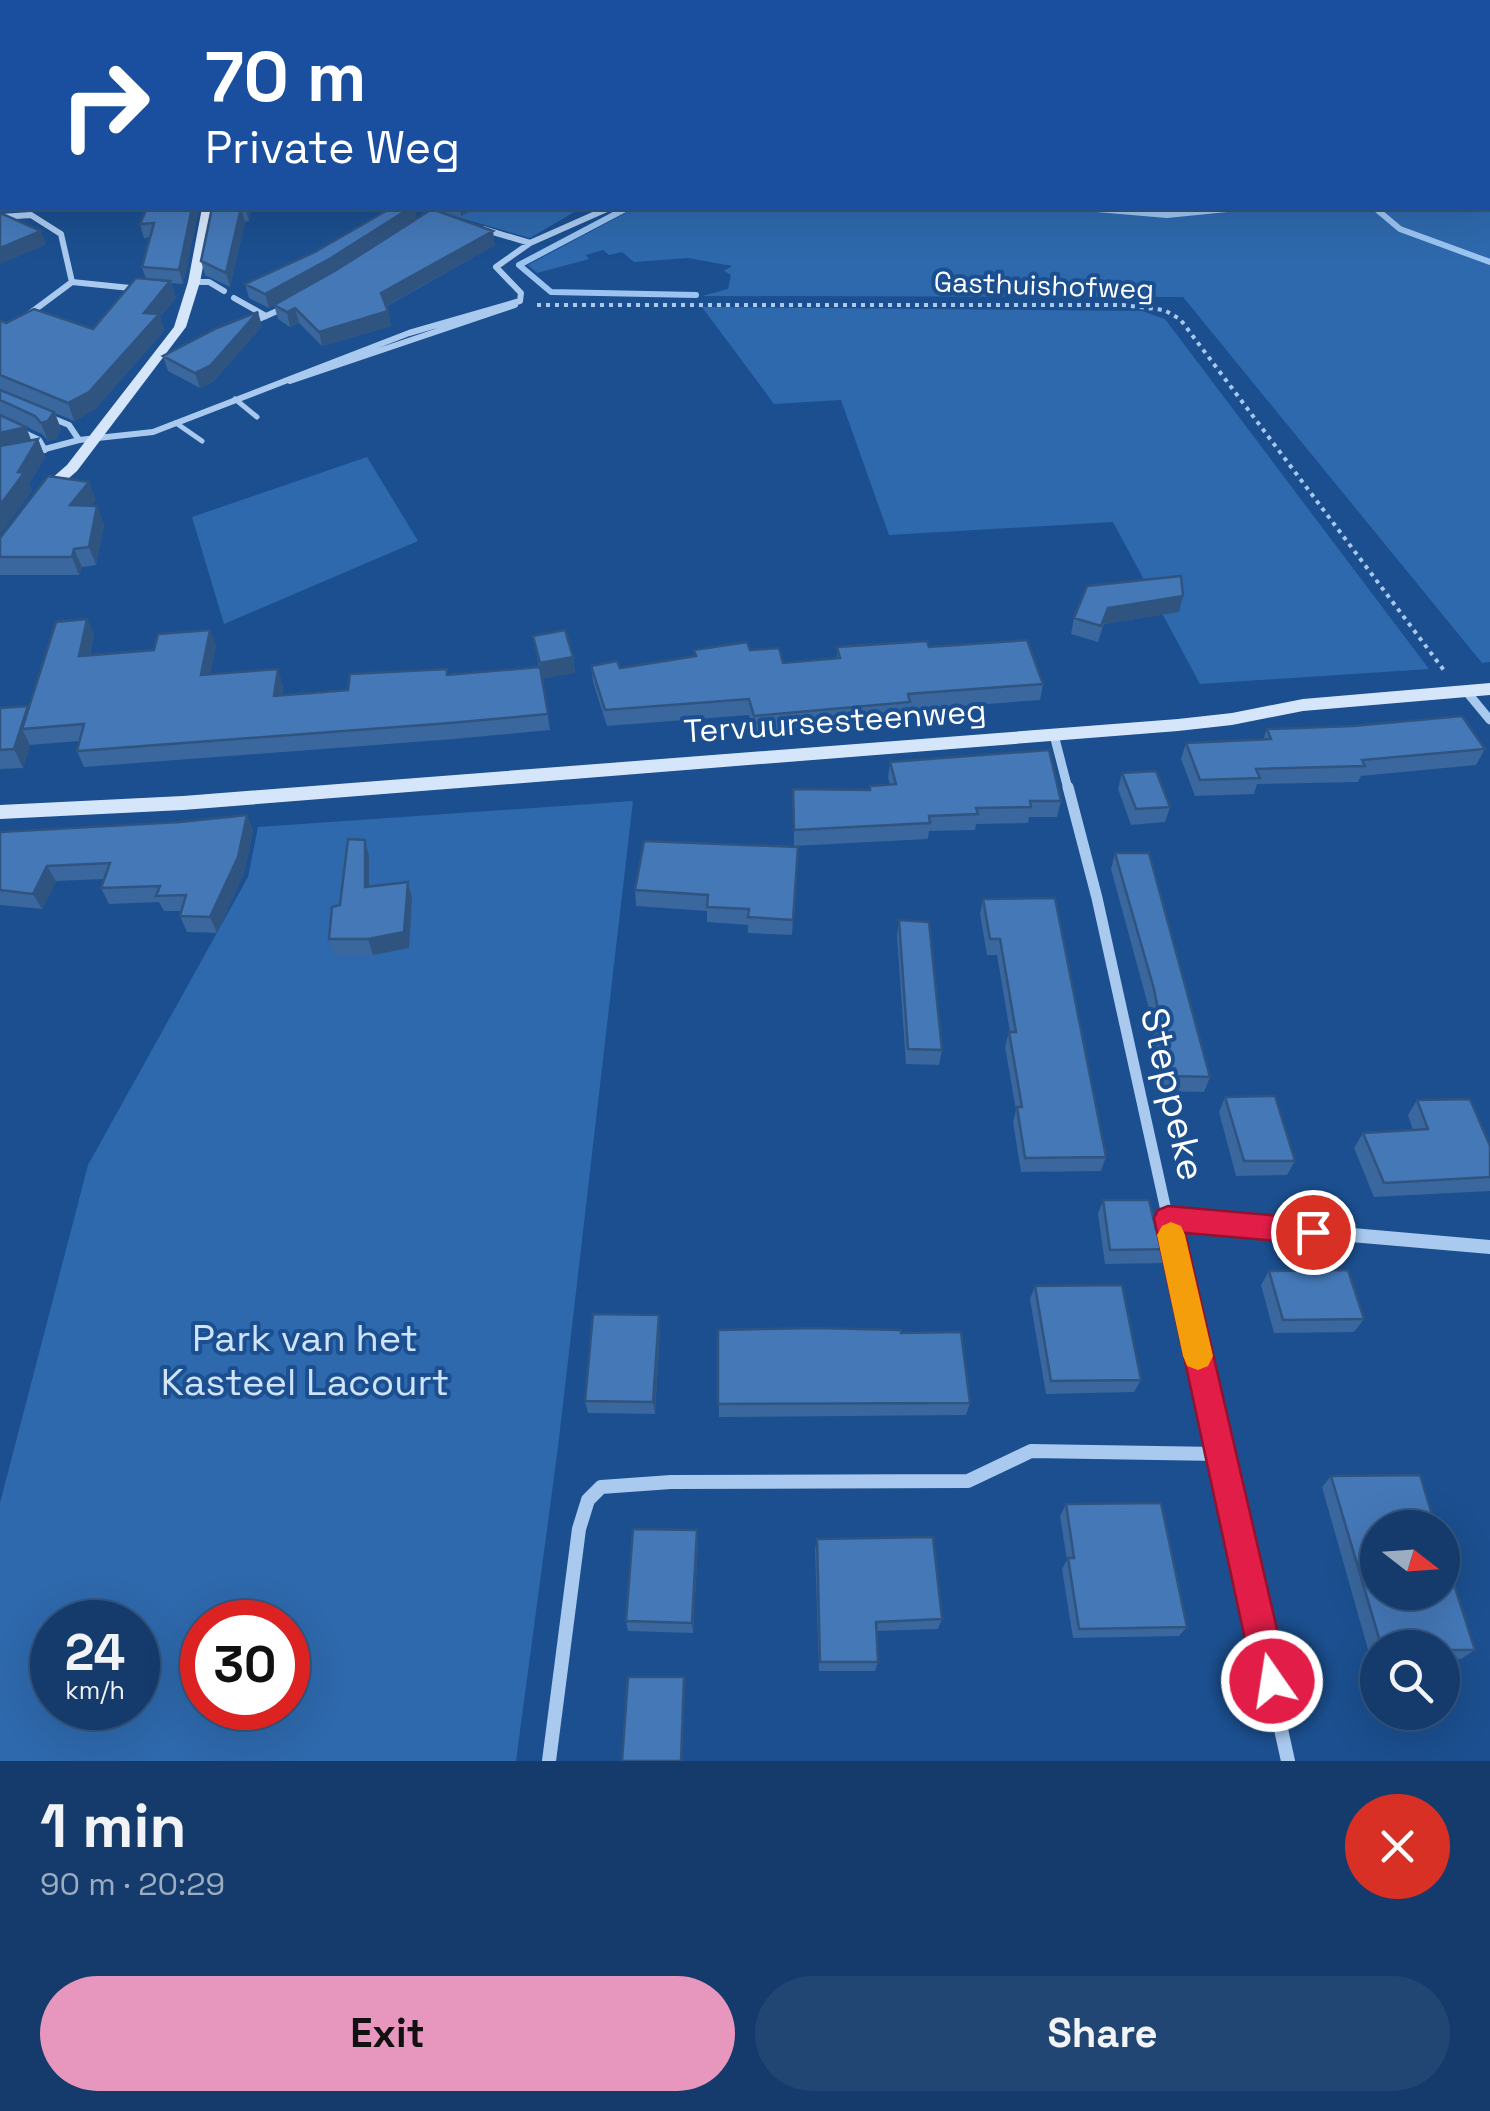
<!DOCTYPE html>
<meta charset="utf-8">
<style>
:root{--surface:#143b6b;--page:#214673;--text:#f1f3f6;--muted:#9dadc1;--line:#33557e;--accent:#e797bd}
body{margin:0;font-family:"Space Grotesk",sans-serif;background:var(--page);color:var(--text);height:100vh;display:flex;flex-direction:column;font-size:38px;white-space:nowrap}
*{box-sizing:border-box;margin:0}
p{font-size:32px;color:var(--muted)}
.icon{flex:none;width:55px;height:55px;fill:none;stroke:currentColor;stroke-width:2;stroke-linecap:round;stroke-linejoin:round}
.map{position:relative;height:1761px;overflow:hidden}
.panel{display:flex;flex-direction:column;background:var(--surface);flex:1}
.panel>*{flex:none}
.guide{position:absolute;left:0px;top:0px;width:1490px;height:210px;box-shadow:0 10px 40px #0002,0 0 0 2px var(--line);background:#1a4fa0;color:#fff;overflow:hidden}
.needle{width:65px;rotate:107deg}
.buttons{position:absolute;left:1360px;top:1510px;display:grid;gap:20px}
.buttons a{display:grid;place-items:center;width:100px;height:100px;border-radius:50%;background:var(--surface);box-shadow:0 10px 40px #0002,0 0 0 2px var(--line);font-size:50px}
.speed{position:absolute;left:30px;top:1600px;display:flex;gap:20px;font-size:50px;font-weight:700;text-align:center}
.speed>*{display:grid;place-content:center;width:130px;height:130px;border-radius:50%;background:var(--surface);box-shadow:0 10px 40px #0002,0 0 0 2px var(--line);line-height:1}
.speed small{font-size:25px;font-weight:400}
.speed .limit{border:15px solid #d22;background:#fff;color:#111}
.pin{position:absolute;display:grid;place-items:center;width:85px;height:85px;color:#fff;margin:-42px;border:5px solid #fff;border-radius:50%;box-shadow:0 2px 10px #0007}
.me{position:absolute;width:110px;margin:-55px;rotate:347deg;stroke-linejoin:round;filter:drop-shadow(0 0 8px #0008)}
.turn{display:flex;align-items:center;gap:35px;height:210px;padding:0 40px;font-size:45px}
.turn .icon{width:130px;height:130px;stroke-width:2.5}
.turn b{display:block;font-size:70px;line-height:85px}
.round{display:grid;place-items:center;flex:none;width:105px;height:105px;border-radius:52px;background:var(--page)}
.summary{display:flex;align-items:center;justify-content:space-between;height:170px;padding:0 40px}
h1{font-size:60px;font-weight:700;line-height:75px}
.action{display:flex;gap:20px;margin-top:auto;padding:20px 40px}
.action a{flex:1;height:115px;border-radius:60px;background:var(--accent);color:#111;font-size:40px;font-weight:700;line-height:115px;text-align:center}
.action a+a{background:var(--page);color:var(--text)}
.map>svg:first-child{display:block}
.green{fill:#2e69ad;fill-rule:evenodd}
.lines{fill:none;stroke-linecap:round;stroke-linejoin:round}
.stream-far1{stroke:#9cc4f0;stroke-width:5}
.stream{stroke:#9cc4f0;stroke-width:6}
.path-far1{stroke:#a9c9ee;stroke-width:2.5;stroke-dasharray:2.5 4;stroke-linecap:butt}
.path{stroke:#a9c9ee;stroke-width:4;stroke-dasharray:4 5;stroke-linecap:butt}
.lane{stroke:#a9c9ee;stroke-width:5}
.street-far3{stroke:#a9c9ee;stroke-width:6}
.street-far2{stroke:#a9c9ee;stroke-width:9}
.street-far1{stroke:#a9c9ee;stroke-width:11}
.street{stroke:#a9c9ee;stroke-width:14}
.secondary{fill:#d6e6fa;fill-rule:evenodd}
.wall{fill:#3a679d}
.shaded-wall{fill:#305480}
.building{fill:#4478b7;stroke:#305480;stroke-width:2.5}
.route{fill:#e11d48;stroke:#92132f;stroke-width:2.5}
.slow{fill:#f59e0b}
.labels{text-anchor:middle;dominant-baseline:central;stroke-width:8;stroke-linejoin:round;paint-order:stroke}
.far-street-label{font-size:28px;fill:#fff;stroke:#1b4f8f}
.street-label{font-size:32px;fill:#fff;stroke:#1b4f8f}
.near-street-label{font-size:38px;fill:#fff;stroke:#1b4f8f}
.near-park-label{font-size:38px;fill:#cfe3fa;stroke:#1b4f8f}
</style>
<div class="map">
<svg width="1490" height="1761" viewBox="0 0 1490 1761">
<rect width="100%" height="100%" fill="#1b4f8f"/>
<path class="green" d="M506,0H1142L1146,2H523Z
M1171,0H1490V662L1482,663L1183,297L702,296L728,289L731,275L724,271L732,266L688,258L634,262L622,252L609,255L603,250L586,255L589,259L537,273L528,265L635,208H1488V2Z
M426,208H581L530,238Z
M702,307L1142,311L1165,319L1429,669L1200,684L1113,522L889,535L841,400L774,404Z
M367,457L418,541L224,624L192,517Z
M633,801L558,1447L516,1761H0V1503L88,1165L248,877L258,827ZM52,1622H138V1708H52ZM202,1622H288V1708H202Z"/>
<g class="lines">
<path class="stream-far1" d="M14,2L31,0"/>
<path class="stream" d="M627,208L519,265L551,292L696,295
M1085,208L1167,215L1237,208
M1375,208L1400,229L1490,262"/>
<path class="path-far1" d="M664,2L671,0"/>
<path class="path" d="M537,305H1123L1164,310L1180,319L1446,673"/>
<path class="lane" d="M235,399L257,417
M176,423L202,441"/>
<path class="street-far3" d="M0,217L31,215L61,234L72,282L140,289
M483,229L530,243
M194,282H209L224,291
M234,298L266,316
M520,301L521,293L496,267L530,243L609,208
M25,317L72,282
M250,323L284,308
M290,381L515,305
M47,416L69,425L79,440
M0,421L39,440L45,450
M30,453L79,440L153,432L409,333L520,301"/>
<path class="street-far2" d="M1466,691L1490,720
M1054,735L1068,789"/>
<path class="street-far1" d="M1068,787L1097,898L1167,1215"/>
<path class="street" d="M1167,1212L1288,1761
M1168,1219L1490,1247
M549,1761L579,1529L588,1500L601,1487L671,1482L968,1481L1031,1451L1219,1454"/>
<path class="secondary" d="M202,208H214L200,282L186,327L77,471L45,499H35V493L67,465L174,327L188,282Z
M1490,683V695L1303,711L1232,725L1178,731L183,810L0,819V805L183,796L1178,719L1232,713L1303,699Z"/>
</g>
<path class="wall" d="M199,208L183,284L171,283L176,298L160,317L164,331L95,409L74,421L55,413L61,429L56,439L48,441L42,434L1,415L26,427L31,440L38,439L45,457L29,484L32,491L0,534V320L6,323L93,329L146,279L142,267L150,237L144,238L140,224Z
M211,208H251L249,221L245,222L230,287L205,275L201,261Z
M430,208H476L461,216Z
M417,218L495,245L387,306L391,326L322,346L299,323L290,327L278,319L274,305L269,308L249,298L245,284Z
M262,326L214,381L200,388L168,371L163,356Z
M96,499L91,506L104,524L96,565L82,567L79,575H0V538Z
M1179,612L1104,624L1098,642L1071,634L1074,618Z
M87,619L94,634L90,655L216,645L210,674L283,685L282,696L348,690L448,674L539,667L533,636L573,657L575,673L542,677L550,730L454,739L84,767L77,751L79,741L30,745L23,768L0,769V708L28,706L29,708Z
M837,647H929L1043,684L1040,700L909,710L908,718L754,732L749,715L607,726L593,682L591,666L620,668L694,656V650H750L783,663L837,658Z
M1267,729L1485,749L1476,765L1361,776L1358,782L1257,784L1254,794L1195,796L1181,759L1186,743L1263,740Z
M890,762L1061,801L1057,817H1029L1028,823L976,824L975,830L929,831L928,839L794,846L793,789L869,790L890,784L888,778Z
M1122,773L1170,807L1165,822L1131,825L1118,789Z
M247,815L253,831L244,873L217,933L187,932L180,916L182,911H164L159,902L109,904L101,888L104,879L56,881L42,909L0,905V832L180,822Z
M365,840L369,856V886L408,882L412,898L409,948L373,955H334L329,939L340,905Z
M798,847L792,935L748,933V925L707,922V911L636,906L635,890Z
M1115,853L1210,1077L1204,1092L1165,1091L1148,1005L1111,869Z
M983,899L1106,1157L1101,1171L1021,1172L1013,1122L1016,1110L1005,1047L1009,1032H1010L997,955H987L980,914Z
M899,920L942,1050L939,1065L906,1064L897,936Z
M1225,1097L1295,1161L1287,1175L1236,1176L1219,1112Z
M1417,1100L1490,1146V1191L1374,1197L1354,1148L1363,1133L1413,1130L1408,1115Z
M1103,1200L1156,1230L1174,1249L1167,1263L1105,1264L1098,1214Z
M1269,1271L1364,1319L1354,1332L1274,1333L1261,1285Z
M1035,1286L1141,1380L1134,1392L1046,1394L1030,1299Z
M660,1328L655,1414L588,1413L585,1401Z
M718,1330L970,1403L966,1415L719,1417Z
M1331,1476L1475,1650L1461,1659H1442V1648H1378V1660H1371L1322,1487Z
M1066,1504L1187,1627L1179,1636L1073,1638L1062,1569L1067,1560L1060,1516Z
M817,1539L942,1619L938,1629L877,1631L878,1662L875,1671H819L815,1549Z
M698,1541L693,1633L628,1631L626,1621Z"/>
<path class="shaded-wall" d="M442,0H461L457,2H439Z
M2,95V109L0,110V96Z
M2,197V208H28L0,212V198Z
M192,208H199L183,284L179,270Z
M241,208L245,222L230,287L226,273Z
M245,208H251L249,221Z
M410,208H415L417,218L335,272L269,308L265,294Z
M460,208H476L461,216Z
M41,231L46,245L0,264V248Z
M493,231L495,245L384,307L381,293Z
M170,281L176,298L160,317L164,331L95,409L74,421L68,403Z
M295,308L299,323L290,327L287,312Z
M388,311L391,326L322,346L319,332Z
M258,312L262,326L214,381L200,388L195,373Z
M54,412L61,429L56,439L48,441L41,423Z
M26,427L33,445L0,452V433Z
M38,439L45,457L29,484L32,491L0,534V505Z
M89,482L96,499L77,523L70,505Z
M97,506L104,524L96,565L89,547Z
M74,549L82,567L79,575L72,557Z
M1183,596L1179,612L1104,624L1098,642L1108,608Z
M87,619L94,634L86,672L79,656Z
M210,630L216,645L207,691L201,675Z
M573,657L575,673L542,679L540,663Z
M278,669L283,685L280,712L274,696Z
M28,706L37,724L22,729L30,745L23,768L14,749Z
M247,815L253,831L244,873L217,933L210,917Z
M365,840L369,856V902L365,887Z
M47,866L56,881L42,909L33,894Z
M408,882L412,898L409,948L373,955L368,939Z
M659,1315L660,1328L655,1414L653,1402Z
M697,1530L698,1541L693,1633L692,1623Z
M684,1677L685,1686L682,1761H681Z"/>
<path class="building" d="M325,0H442L439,2H321Z
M0,57L2,59V95L0,96Z
M0,165L2,167V197L0,198Z
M147,208H192L179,270L142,267L154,223L140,224Z
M212,208H244H241L226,273L201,261Z
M391,208H410L331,258L265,294L245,284L315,252Z
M432,209L493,231L381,293L388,311L319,332L295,308L287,312L274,305L338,269Z
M0,213L41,231L0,248Z
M136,278L170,281L144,313L159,314L89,392L68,403L0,375V320L6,323L34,309L93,329Z
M258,312L210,366L195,373L163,356L217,328Z
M0,390L54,412L48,421L41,423L35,416L0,400Z
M0,415L26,427L0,433Z
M38,439L18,472L24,473L0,505V446Z
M48,476L89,482L70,505L97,506L89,547L74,549L72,557H0V538Z
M1181,576L1183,596L1108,608L1101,626L1074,618L1087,586Z
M87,619L79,656L154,650L158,634L210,630L201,675L278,669L274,696L348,690L350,674L447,669V675L540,667L548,714L450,723L77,751L84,724L22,729L56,622Z
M565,630L573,657L540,663L533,636Z
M1027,640L1043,684L908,694L910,702L754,716L749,699L605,710L591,666L617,661L620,668L696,656L694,650L747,642L750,650L779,648L783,663L840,658L837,647L927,641L929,647Z
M28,706L14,749L0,750V708Z
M1462,716L1485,749L1362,760L1365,766L1256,769L1260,778L1200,780L1186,743L1271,739L1267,729L1353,726Z
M1049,750L1061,801H1030L1031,807L976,808L978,814L929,816L930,823L794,830L793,789L870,790V786L896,784L890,762Z
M1156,771L1170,807L1136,809L1122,773Z
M247,815L238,857L210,917L180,916L186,895L156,896L160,886L101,888L110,863L47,866L33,894L0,890V832L180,822Z
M348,839L365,840V887L408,882L404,932L368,939H329L332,907L340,905Z
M644,841L798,847L793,920L748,917L749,909L707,907L708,895L635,890Z
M1115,853H1149L1210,1077L1171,1076L1154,989Z
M1055,898L1106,1157L1025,1158L1017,1107H1022L1009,1032H1016L1000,939H990L983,899Z
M899,920L929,922L942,1050L908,1049Z
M1275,1096L1295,1161H1244L1225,1097Z
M1470,1099L1490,1146V1177L1384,1183L1363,1133L1428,1129L1417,1100Z
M1103,1200H1149L1156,1230L1170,1232L1174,1249L1110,1250Z
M1348,1270L1364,1319L1283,1320L1269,1271Z
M1122,1285L1141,1380L1051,1381L1035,1286Z
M593,1314L659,1315L653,1402L585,1401Z
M817,1328L901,1330V1333L961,1332L970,1403L718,1404V1330Z
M1420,1475L1436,1528H1378V1592H1442V1547L1475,1650H1442V1648H1382L1331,1476Z
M1161,1503L1187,1627L1079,1629L1068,1558H1074L1066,1504Z
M633,1529L697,1530L692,1623L626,1621Z
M933,1537L942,1619L876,1622L878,1662H820L817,1539Z
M628,1677H684L681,1761H622Z"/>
<path class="route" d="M1168,1206L1313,1219L1323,1223L1327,1232L1323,1241L1313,1244L1185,1233L1289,1681L1284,1693L1272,1698L1259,1693L1254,1681L1154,1218L1158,1210Z"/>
<path class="slow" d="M1171,1222L1181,1226L1185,1235L1213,1356L1208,1366L1198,1370L1187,1366L1183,1356L1157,1235L1162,1226Z"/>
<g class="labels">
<g class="far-street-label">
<text transform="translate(1044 285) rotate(2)">Gasthuishofweg</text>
</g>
<g class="street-label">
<text transform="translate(835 721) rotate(-4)">Tervuursesteenweg</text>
</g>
<g class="near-street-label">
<text transform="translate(1173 1094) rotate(77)">Steppeke</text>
</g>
<g class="near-park-label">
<text x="305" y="1338">Park van het<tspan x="305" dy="44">Kasteel Lacourt</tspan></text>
</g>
</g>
</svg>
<div class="buttons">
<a><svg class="needle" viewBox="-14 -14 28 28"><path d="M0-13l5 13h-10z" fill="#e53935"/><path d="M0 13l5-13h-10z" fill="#9dadc1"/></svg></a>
<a><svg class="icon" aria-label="search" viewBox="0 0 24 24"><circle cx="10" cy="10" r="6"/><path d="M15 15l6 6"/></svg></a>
</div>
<div class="speed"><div>24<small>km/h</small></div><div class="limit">30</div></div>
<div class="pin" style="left:1313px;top:1232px;background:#d93025"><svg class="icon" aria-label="arrive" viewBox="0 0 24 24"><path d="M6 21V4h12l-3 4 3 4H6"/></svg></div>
<svg class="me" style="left:1272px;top:1681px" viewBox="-20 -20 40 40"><circle r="17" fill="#e11d48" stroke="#fff" stroke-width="3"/><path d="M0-11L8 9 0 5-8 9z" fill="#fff"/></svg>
<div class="guide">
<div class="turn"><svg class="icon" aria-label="right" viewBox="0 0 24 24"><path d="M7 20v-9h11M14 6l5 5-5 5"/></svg><div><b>70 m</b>Private Weg</div></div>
</div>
</div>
<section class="panel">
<div class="summary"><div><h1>1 min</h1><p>90 m · 20:29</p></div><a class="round" style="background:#d93025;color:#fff"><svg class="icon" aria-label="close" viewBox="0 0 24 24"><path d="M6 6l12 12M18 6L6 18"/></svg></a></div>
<div class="action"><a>Exit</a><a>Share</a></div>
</section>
